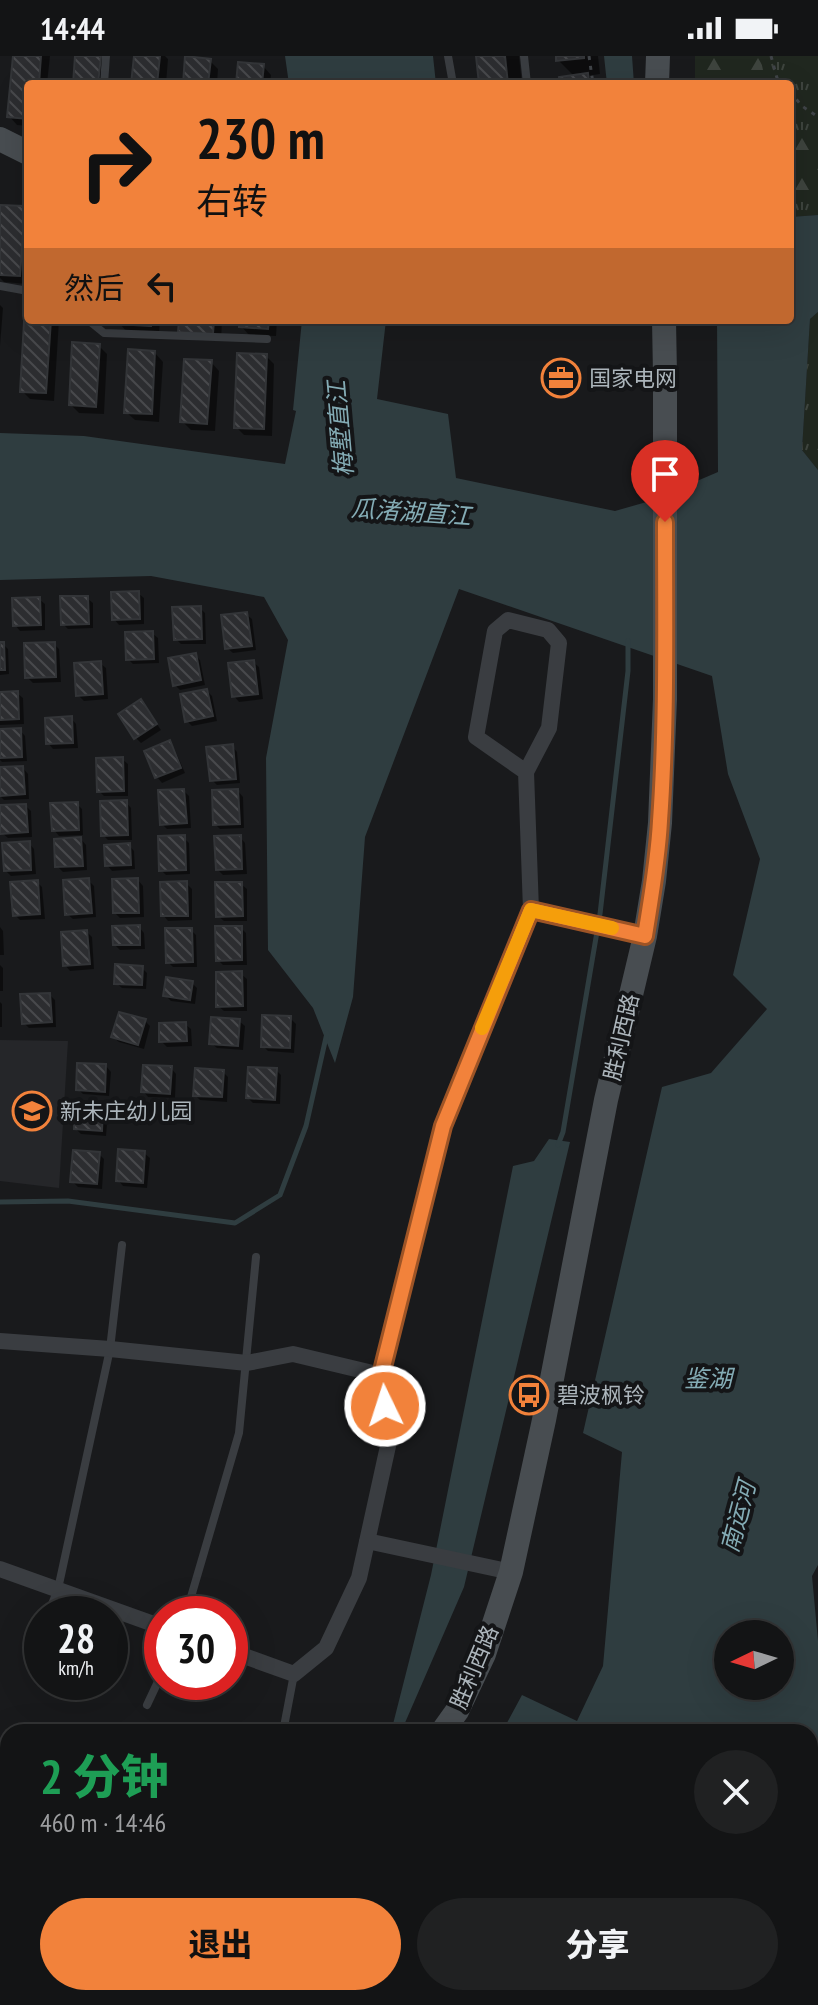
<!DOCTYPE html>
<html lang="zh">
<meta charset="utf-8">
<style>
:root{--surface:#131415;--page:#202122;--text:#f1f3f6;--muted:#9d9ea0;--line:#323334;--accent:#f2823b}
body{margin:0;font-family:"PT Sans Narrow","Noto Sans SC",sans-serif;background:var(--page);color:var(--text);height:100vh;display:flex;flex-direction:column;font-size:30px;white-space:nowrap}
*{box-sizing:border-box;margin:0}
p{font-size:26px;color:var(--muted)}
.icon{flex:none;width:44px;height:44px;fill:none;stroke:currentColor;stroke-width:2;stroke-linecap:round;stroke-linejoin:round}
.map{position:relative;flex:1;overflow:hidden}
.details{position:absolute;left:0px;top:1668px;width:818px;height:282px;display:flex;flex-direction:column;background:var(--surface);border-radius:24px 24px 0 0;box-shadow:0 8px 32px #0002,0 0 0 2px var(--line)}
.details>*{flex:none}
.hud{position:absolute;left:24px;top:24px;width:770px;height:244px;border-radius:8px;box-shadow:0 8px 32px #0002,0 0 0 2px var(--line);background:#f2823b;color:#111;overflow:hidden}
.needle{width:52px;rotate:265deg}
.controls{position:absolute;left:714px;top:1564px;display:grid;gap:16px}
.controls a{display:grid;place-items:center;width:80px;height:80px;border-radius:50%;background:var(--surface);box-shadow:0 8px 32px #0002,0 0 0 2px var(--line);font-size:40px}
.speed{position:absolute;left:24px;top:1540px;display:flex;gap:16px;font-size:40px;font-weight:700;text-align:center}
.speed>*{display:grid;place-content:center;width:104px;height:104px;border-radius:50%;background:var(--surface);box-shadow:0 8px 32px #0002,0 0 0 2px var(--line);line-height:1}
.speed small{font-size:20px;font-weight:400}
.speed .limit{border:12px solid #d22;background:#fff;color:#111}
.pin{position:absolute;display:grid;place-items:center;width:68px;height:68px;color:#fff;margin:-82px -34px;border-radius:50% 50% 50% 0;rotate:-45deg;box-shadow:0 0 8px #0007}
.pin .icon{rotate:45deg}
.me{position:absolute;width:88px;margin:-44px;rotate:356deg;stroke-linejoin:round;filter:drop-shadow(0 0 6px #0008)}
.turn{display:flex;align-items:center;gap:28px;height:168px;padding:0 40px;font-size:36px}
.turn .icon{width:104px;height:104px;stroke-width:2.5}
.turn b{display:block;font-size:56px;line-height:68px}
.then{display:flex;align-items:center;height:76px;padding:0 40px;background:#0003;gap:16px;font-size:30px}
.round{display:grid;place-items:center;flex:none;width:84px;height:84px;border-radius:42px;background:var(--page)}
.overview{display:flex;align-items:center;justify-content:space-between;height:136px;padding:0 40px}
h1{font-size:48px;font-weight:800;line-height:60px;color:#1e9e55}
.cta{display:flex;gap:16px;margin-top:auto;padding:16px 40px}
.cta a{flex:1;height:92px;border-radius:48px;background:var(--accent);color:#111;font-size:32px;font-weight:800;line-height:92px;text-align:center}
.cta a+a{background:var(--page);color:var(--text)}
.status{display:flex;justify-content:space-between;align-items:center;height:56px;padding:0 40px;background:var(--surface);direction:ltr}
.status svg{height:22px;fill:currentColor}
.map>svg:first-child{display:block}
.built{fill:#252629}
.grass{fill:url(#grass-tufts)}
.forest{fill:url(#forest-firs)}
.water{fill:#2f3d40;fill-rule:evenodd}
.shadow{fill:#0007}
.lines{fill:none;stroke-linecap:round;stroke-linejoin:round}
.stream{stroke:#2f3d40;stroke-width:5}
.building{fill:url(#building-back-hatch);stroke:#333538;stroke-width:2}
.path{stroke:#404448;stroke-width:3;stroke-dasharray:4 6;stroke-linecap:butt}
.lane{stroke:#3a3d41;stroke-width:8}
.street{stroke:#3a3d41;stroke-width:16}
.secondary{stroke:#484d51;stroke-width:24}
.route-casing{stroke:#9d5426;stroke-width:20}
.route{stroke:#f2823b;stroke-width:14}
.slow{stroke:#f59e0b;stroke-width:14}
.labels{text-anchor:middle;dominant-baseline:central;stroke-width:8;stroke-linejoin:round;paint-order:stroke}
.poi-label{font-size:22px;fill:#acb5bb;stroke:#141517;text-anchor:start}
.street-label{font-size:22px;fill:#acb5bb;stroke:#141517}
.water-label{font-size:24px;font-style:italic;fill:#84acb5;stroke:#141517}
</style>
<div class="status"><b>14:44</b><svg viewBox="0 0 49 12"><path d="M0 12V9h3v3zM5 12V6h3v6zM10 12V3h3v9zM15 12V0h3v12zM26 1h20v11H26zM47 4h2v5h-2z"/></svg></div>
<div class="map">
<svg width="818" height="1949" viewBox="0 0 818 1949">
<defs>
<pattern id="grass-tufts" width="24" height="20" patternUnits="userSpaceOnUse" patternTransform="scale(2)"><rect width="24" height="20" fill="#20271f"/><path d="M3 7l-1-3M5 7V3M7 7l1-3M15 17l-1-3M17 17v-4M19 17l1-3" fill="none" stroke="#3e443e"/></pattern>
<pattern id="forest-firs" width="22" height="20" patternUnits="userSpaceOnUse" patternTransform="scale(2)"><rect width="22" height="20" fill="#20271f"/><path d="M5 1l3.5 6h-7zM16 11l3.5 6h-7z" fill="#3e443e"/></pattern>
<pattern id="building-back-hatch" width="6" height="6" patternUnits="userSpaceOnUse" patternTransform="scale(2)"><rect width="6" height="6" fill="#2c2d30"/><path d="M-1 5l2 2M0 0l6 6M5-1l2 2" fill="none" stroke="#48494c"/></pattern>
</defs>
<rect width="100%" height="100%" fill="#191a1c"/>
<path class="built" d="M0,984L68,985L59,1132L0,1125Z"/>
<path class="grass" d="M695,0H818V159L790,161V28H695Z
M818,256V414L802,394L810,263Z
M0,1902L8,1906V1942H36L32,1949H0Z
M818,1918V1949H795L798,1942H810V1921Z"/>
<path class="forest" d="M703,0H760L766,28H702Z
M790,65L803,82L818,89V117H815L814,136L790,134Z
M809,359L818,362V401L809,390Z"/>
<path class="water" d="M285,0H433L436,28H289Z
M604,0H632L634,28H607Z
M818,159V256L810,263L802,394L818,414V1509L812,1520L818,1585V1918L810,1921V1676H502L522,1639L577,1665L603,1610L622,1396L583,1377L662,1031L711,1017L767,953L733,919L760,803L728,718L712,620L459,533L365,781L353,941L335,1007L313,952L268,894L266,702L288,584L264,541L151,520L0,524V377L84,380L285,408L296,355L293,354L302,264H386L377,343L448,358L456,422L615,455L650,445L718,416L717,264H790V161ZM728,1578H780V1630H728Z
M549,1083L570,1086L464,1531L401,1676H391L431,1519L513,1110L534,1105Z
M524,1942H798L795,1949H522Z"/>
<path class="shadow" d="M15,0H50L47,28H28V70L17,69L9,60Z
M77,0H110L107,28H75Z
M136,0H165L168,3L166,28H133Z
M478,0H519L522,28H481Z
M558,0H598L600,18L587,20L596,28H562L575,21L558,4Z
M210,5L218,13L217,28H185Z
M263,10L271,19L270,28H238Z
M0,151L24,152L28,156L27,228L4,226L0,222Z
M0,249L3,252L0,290Z
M28,250V264H59L54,345L30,343L22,335Z
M119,264H160L159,277L127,276L119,267Z
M181,264H222L221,285L189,284Z
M241,264H277L276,280L249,279L241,270Z
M99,290L107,298L104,358L79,357L71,349Z
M155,297L163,306L159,366L135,364L126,356Z
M266,300L274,308L272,380L244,379L236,371Z
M211,306L219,315L215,375L191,374L182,365Z
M138,537L144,542V568L119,569L114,563Z
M87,542L93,547V572L68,573L63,568Z
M39,543L45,548V574L20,575L15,569Z
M200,552L205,557L206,588H181L176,583Z
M246,558L252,563L256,594L233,597L227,592Z
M152,577L158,582L159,607L133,608L128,603Z
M0,588H3L8,593L9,618L0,619Z
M54,588L59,593L61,626L33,627L27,621Z
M195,599L200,604L205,629L180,634L175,629Z
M253,606L259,611L263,643L239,646L234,640Z
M100,607L106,612L108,643L84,645L78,639Z
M207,635L212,640L217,665L192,670L187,665Z
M17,637L23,642L24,668L0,669V638Z
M141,645L161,674L141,687L136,682Z
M71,662L76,668L78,692L53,693L48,687Z
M20,674L25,680L27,705L2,706L0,704V675Z
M169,687L174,692L185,717L162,727L157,721L147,696Z
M232,690L237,696L240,727L217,729L212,724Z
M122,703L128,708V740H104L99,735Z
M23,712L28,718L29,743L4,744L0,740V713Z
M184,735L189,740L191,772L167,773L162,768Z
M238,735L243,741L244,772L220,773L215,768Z
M126,746L131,752L132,784H108L103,779Z
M77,748L82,753L83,779L59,780L54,774Z
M26,750L31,755L32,781L8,782L2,777Z
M240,781L245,787L247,818L223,819L218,814Z
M184,782L189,787L190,818L166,819L161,814Z
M81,783L86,789L87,814L63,816L57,810Z
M29,787L34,793L36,818L11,820L5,814Z
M129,789L134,795L135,813L112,815L107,809Z
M88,824L94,830L96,861L73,863L67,858Z
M138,824L143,830L144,861L120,862L114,856Z
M37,826L42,831L45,863L20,864L15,859Z
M186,827L192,833V864L168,865L163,859Z
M241,828L247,833V865H224L218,860Z
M0,871L3,875L4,899H0Z
M139,871L144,877L145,893L120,894L115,889Z
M241,872L246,877L247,909H223L218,904Z
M191,874L196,879L197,911H173L168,906Z
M87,876L92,881L94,913L70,915L65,909Z
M0,909L3,912V935H0Z
M142,912L147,917L146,933L122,932L116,927Z
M241,918L247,923V955H224L218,950Z
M192,927L197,932L195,948L171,945L165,939Z
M50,939L55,944L56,971L29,972L24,967Z
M0,946L2,948V971H0Z
M290,962L296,968L294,997L268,995L263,990Z
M145,965L150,970L144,993L119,986L113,981Z
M239,965L245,970L243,994L217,992L211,987Z
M185,968L191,973L192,990L167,991L161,985Z
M106,1010L111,1016L109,1040L83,1038L78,1033Z
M171,1012L176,1018L175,1042L148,1041L143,1035Z
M276,1014L281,1019L280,1048L253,1047L248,1042Z
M223,1016L228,1021L227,1046L200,1044L195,1039Z
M102,1052L108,1057L106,1080L81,1078L76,1073Z
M144,1097L150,1102L147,1132L123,1130L118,1124Z
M99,1098L104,1103L102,1133L78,1131L72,1125Z"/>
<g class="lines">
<path class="stream" d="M558,1089L563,1076L600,858L628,615V585
M0,1146L68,1145L235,1167L280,1139L306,1070L327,977"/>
</g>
<path class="building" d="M13,0H41L39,28H28V63L7,61Z
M75,0H101L98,28H73Z
M134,0H160L157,28H131Z
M185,0L211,3L208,28H183Z
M476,0H505L508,28H479Z
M556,0H584V2L556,5Z
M238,6L264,8L262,28H236Z
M588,17L589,28H560L559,21Z
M0,149L25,150L20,220L0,219Z
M25,248H28V264H51L46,337L20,336Z
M117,264H152L151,270L116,268Z
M179,264H214L213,278L178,276Z
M239,264H269L268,273L239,271Z
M72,286L100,288L96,351L69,349Z
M128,293L155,295L152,358L124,357Z
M237,297L267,298L264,373L234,372Z
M184,303L212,304L207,368L180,366Z
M139,535L140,563L112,564L111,536Z
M60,540H88L89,568L61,569Z
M40,541L41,569L13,570L12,542Z
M201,550L202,583L174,584L172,551Z
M247,556L252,590L225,593L221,559Z
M153,575L154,603L126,604L125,576Z
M0,586H4L5,614H0Z
M55,586L56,621L25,622L24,587Z
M196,597L201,624L173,630L168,602Z
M254,604L258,638L232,641L228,607Z
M101,605L103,638L76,640L74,607Z
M207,633L213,660L185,666L180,638Z
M18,635L19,663L0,664V636Z
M141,643L157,668L134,683L118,658Z
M72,660L73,687L46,688L45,662Z
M21,672L22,701L0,702V673Z
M170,684L181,712L155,722L144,695Z
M233,688L236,723L210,725L206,691Z
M123,701L124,735L97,736L96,702Z
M23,710L25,738L0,740V711Z
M184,733L187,767L160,769L158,734Z
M238,733L240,768L213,769L212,734Z
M127,744L128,779L101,780L100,745Z
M78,746L79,774L52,775L50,747Z
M26,748L28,776L0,778V749Z
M185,779L186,814L159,815L158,780Z
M241,779L242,813L216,814L214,780Z
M81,781L83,810L55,811L54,783Z
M30,785L31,814L4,815L2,787Z
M130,787L131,809L105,810L104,789Z
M89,822L92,857L65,859L63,824Z
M138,822L139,857H113L112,823Z
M38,824L40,858L13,860L10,826Z
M187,825L188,860H161L160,826Z
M215,826H242L243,860L216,861Z
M140,869V889H113L112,870Z
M215,870H242V904L216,905Z
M165,872H192L193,906L166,907Z
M87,874L90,908L63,910L61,876Z
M115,908L143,910L142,929L114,928Z
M242,915L243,950L216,951V916Z
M166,921L193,925L190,944L163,940Z
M50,937L52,966L22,968L20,938Z
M119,956L146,963L138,989L111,981Z
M262,959L291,960L290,992L261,991Z
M211,961L240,963L238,990L209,988Z
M186,966L187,985L159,986V967Z
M77,1007L106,1008L105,1036L76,1034Z
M143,1009L172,1010L170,1038L141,1036Z
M248,1011L277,1012L275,1044L246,1042Z
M195,1012L224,1014L222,1041L193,1040Z
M75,1049L103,1050L102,1075L74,1073Z
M118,1093L145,1095L143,1127L116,1125Z
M73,1094L100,1096L97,1128L70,1126Z
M0,1702L8,1707V1739L0,1735Z"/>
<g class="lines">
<path class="path" d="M589,0L593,28
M771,0L777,22L782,28
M790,36L802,50L818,61"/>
<path class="lane" d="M448,0L453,28
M524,0L527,28
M104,28L106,0
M0,230L28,235
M88,264L104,277L267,283
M531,854L644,880
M48,1558L58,1533L110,1293L122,1189
M186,1558L239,1377L256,1201
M29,1605L42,1572
M147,1649L162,1617
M283,1676L294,1618"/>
<path class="street" d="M0,1285L110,1293L247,1307L293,1298L381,1319L390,1381L359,1522L326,1592L294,1618L230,1595
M381,1319L443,1070L531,854L526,716L549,672L559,587L548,574L508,564L495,575L476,681L526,716
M367,1485L511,1516
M0,1513L162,1571
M66,1949L76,1942"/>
<path class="secondary" d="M657,28L658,0
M0,83L28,97
M442,1676L457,1655L484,1598L511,1516L544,1364L606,1044L645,880L654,825L660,767L665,643V319L664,264
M0,1880L8,1885
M110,1942L125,1949
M156,1942L157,1949"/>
</g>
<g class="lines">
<g class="route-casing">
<path id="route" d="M385,1350L381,1319L443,1070L531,854L645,880C651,842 658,804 660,765C667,666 665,566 665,466"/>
</g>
<use href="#route" class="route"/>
<path class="slow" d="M482,972L531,854L612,872"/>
</g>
<defs>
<g id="office-ring" transform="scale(2)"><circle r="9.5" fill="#141517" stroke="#f2823b" stroke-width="1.5"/><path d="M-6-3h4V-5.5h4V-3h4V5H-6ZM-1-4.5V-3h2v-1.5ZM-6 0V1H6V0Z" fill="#f2823b"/></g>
<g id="school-ring" transform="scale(2)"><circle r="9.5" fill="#141517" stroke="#f2823b" stroke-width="1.5"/><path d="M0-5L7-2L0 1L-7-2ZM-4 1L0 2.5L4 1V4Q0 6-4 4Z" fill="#f2823b"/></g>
<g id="bus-ring" transform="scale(2)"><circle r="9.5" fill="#141517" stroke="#f2823b" stroke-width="1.5"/><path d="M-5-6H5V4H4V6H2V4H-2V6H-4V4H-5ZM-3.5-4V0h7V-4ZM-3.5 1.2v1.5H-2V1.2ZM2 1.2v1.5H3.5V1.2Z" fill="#f2823b"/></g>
</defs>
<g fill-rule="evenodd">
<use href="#office-ring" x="561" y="322"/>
<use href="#school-ring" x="32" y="1055"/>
<use href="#bus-ring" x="529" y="1339"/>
</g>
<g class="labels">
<g class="poi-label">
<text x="589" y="322">国家电网</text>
<text x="60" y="1055">新未庄幼儿园</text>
<text x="557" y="1339">碧波枫铃</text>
</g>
<g class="street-label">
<text transform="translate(621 981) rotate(-77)">胜利西路</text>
<text transform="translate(474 1611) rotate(-67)">胜利西路</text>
</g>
<g class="water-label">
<text transform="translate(340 373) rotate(-95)">梅墅直江</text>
<text transform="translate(411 456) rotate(4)">瓜渚湖直江</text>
<text x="708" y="1322">鉴湖</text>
<text transform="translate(738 1461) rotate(-75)">南运河</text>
</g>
</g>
</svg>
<div class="controls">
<a><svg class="needle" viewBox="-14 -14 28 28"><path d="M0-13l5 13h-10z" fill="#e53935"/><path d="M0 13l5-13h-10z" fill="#9d9ea0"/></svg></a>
</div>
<div class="speed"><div>28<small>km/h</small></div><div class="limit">30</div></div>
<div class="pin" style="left:665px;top:466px;background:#d93025"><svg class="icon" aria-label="arrive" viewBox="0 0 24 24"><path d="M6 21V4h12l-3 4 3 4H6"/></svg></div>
<svg class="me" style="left:385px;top:1350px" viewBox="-20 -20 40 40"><circle r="17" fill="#f2823b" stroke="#fff" stroke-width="3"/><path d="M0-11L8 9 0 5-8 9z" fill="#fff"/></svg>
<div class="hud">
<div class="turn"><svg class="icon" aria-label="right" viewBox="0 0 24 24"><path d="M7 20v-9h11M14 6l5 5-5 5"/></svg><div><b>230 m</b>右转</div></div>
<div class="then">然后<svg class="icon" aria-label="left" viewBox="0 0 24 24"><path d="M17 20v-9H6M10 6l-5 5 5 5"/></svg></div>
</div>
<section class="details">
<div class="overview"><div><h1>2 分钟</h1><p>460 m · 14:46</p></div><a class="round"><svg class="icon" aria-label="close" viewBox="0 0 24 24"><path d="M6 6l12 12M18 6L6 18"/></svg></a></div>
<div class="cta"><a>退出</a><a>分享</a></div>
</section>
</div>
